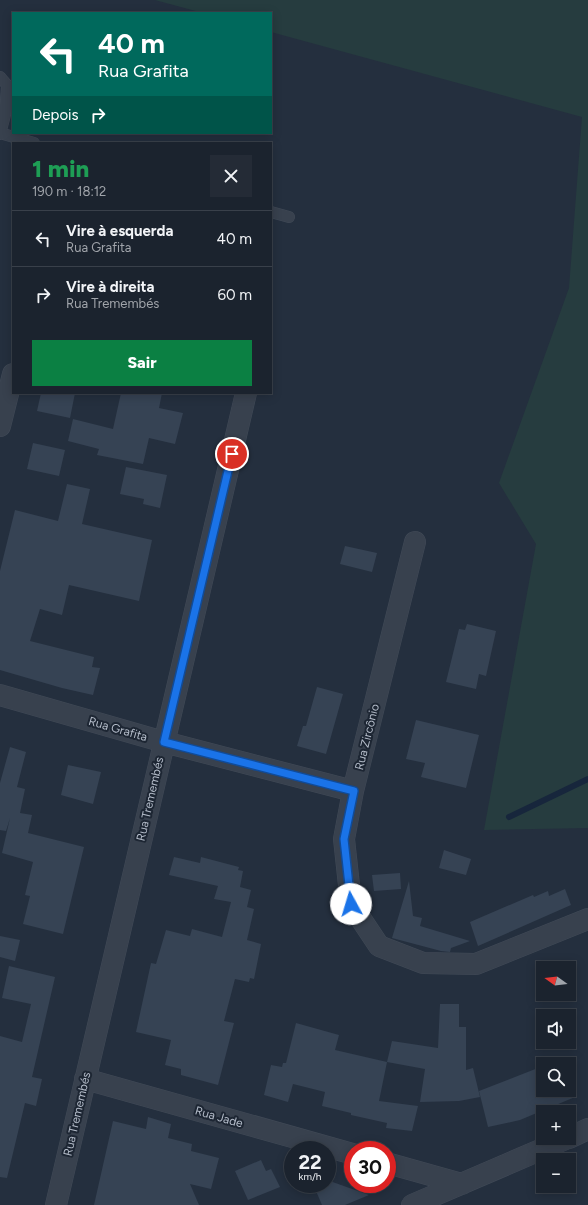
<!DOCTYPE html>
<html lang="pt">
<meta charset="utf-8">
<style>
:root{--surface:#1b232e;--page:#242b36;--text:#f1f3f6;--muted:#a0a4aa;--line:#39404a;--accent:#0b8043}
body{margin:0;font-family:Figtree,sans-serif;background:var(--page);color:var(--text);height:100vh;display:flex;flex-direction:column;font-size:15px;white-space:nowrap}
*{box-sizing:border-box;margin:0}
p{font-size:13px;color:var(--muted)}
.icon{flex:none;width:22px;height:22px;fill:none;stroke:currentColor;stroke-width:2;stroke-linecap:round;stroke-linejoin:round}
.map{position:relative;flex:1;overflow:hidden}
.panel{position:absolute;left:12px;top:142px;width:260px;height:252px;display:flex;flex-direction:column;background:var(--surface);border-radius:0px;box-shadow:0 2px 10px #0003,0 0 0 1px var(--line)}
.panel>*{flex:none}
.top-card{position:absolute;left:12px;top:12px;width:260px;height:122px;border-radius:0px;box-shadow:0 2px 10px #0003,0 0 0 1px var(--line);background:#00695c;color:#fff;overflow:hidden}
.needle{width:26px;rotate:285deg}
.buttons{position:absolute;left:536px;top:961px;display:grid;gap:8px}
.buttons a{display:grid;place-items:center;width:40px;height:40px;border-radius:0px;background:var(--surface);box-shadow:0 2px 10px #0003,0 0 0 1px var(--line);font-size:20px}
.speed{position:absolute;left:284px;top:1141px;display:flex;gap:8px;font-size:20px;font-weight:700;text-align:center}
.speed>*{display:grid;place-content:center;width:52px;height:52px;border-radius:50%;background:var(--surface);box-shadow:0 2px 10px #0003,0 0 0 1px var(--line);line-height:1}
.speed small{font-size:10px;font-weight:400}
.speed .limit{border:6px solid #d22;background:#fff;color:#111}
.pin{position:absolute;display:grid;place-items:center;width:34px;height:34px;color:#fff;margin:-17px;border:2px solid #fff;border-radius:50%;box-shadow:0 1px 4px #0007}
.me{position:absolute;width:44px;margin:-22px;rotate:354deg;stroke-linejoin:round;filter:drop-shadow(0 0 3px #0008)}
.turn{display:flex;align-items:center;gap:14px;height:84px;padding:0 20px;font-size:18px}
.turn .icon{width:52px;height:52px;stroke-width:2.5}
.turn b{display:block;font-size:28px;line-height:34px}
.then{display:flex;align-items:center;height:38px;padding:0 20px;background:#0003;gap:8px;font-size:15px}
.round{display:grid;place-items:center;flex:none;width:42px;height:42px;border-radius:0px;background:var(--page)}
.overview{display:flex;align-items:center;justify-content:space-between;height:68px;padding:0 20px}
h1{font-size:24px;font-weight:800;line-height:30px;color:#1e9e55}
.action{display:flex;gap:8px;margin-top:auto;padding:8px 20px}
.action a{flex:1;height:46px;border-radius:0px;background:var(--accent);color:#fff;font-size:16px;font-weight:800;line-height:46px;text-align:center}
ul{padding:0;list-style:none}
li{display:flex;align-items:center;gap:12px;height:56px;padding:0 20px;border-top:1px solid var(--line)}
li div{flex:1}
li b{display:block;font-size:15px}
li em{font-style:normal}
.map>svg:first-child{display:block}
.green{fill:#263c3f}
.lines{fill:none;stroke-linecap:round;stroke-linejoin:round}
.stream{stroke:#17263c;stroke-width:6}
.building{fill:#364354}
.service-casing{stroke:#414a57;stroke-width:12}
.minor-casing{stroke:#414a57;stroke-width:22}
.service{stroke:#38414e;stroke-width:11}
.minor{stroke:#38414e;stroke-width:21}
.route-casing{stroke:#114b97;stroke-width:10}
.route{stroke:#1a73e8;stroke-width:7}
.labels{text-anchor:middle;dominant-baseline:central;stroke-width:4;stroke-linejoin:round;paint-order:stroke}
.street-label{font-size:12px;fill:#b4bcc9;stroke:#1d2633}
</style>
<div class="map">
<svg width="588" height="1205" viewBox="0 0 588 1205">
<rect width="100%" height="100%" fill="#242f3e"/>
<path class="green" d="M155,0H588V828L484,830L536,544L499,483L569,288L582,117L271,32V13H203Z"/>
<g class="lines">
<path class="stream" d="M509,817L588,779"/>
</g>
<path class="building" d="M41,393H75L70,418L37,411Z
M121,393H162L159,408L183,413L175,444L149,438L143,464L97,455L99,449L68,441L73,419L113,429Z
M33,443L65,450L59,476L27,469Z
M126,467L167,475L160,508L143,504L144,499L120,494Z
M67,484L90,489L82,524L152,540L139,601L69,585L62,615L40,609L30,641L94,657L92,667L100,668L93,695L62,688L0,670V571L15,510L58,521Z
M345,546L377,553L372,572L340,564Z
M467,624L496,631L486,676L479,674L476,689L446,682L459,629L465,630Z
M317,687L343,694L326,754L297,746L303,726H306Z
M416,720L479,735L466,788L421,777L425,763L406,759Z
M10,747L26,752L17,787L25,789L20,813L32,815L28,833L84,847L63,934L23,924L30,896L25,895L33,862L2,853L10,818L6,831L0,830V783Z
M68,765L101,772L93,804L61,795Z
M444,850L471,859L466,875L439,868Z
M174,857L200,863L201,857L239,867L238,870L243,871L240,887L251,890L247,907L254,909L247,940L261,944L254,979L250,978L249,982L235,979L224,1021L234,1023L218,1085L181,1075V1069L165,1065L171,1040L136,1032L151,963L156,964L166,930L190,936L192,929L222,937L231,902L214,899L218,886L169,875Z
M400,873L401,889L374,891L372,875Z
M409,881L413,916L422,918L420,926L470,941L451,948L450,952L441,951L392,938Z
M565,889L571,905L478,946L470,922L533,895L534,897L548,891L549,896Z
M0,936L20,940L15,961L0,957Z
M9,966L55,977L32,1077L42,1079L36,1106L25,1103L7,1178L0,1177V1036L22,1042L31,1004L2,998Z
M440,1004H459V1027H466V1070L473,1068L480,1097L459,1101L420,1102L425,1069L387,1062L379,1101L418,1106L412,1131L386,1128L387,1123L351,1115V1113L322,1106L325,1092L293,1084L288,1102L264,1095L271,1065L282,1067L283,1063H286L296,1023L339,1035L335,1050L387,1062L392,1041L438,1048Z
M543,1066V1090H569V1082L575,1097L520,1120L488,1127L479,1091Z
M148,1117L171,1124L168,1138L192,1144L191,1151L219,1158L211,1189L190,1184L199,1205H94L113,1121L146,1129Z
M261,1160L266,1171L271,1169L280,1187L248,1200L235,1171Z
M327,1180L369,1195L345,1205H322L313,1184H327Z"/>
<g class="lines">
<g class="service-casing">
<path id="service" d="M0,77L7,85L5,115L0,134
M0,133L34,143
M271,212L289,217"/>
</g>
<g class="minor-casing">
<path id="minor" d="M0,426L13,374
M415,542L353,791L344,839L351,904L379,946L423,963L476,964L588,919
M0,695L164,742L353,791
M85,1079L353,1154
M569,1138L588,1129
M387,1163L462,1184
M56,1205L246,393
M412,1205L568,1138"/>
</g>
<use href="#service" class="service"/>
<use href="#minor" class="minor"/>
</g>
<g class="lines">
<g class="route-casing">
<path id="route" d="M232,454L164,742L354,791L344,839L351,904"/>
</g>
<use href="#route" class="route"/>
</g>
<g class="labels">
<g class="street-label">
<text transform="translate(118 729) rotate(16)">Rua Grafita</text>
<text transform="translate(367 737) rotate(-76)">Rua Zircônio</text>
<text transform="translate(150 799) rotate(-77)">Rua Tremembés</text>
<text transform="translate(77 1114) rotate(-77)">Rua Tremembés</text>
<text transform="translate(219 1117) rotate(16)">Rua Jade</text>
</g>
</g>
</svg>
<div class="buttons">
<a><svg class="needle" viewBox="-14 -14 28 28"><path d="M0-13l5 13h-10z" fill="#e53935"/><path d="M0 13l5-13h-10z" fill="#a0a4aa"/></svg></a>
<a><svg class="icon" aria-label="sound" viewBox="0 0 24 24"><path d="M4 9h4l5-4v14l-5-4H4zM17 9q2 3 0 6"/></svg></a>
<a><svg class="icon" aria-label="search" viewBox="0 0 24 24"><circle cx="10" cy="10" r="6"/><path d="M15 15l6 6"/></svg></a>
<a>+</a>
<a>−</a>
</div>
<div class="speed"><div>22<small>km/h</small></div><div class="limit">30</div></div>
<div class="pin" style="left:232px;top:454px;background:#d93025"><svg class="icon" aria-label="arrive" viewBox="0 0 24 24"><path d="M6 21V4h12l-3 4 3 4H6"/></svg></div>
<svg class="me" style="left:351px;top:904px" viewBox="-20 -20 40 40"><circle r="19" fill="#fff"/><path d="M0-13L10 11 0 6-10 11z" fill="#1a73e8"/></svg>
<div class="top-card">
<div class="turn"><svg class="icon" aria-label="left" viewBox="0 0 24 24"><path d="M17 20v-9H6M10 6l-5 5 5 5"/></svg><div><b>40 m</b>Rua Grafita</div></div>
<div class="then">Depois<svg class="icon" aria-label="right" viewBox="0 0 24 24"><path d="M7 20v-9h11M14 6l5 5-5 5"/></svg></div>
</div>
<section class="panel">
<div class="overview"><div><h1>1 min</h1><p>190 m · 18:12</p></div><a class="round"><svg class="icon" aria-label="close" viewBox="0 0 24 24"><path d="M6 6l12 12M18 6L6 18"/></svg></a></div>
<ul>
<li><svg class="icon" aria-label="left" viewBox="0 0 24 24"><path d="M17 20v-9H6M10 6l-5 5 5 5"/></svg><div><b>Vire à esquerda</b><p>Rua Grafita</p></div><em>40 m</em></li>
<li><svg class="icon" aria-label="right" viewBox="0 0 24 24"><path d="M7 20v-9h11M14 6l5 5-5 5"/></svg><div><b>Vire à direita</b><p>Rua Tremembés</p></div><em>60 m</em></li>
</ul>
<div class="action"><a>Sair</a></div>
</section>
</div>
